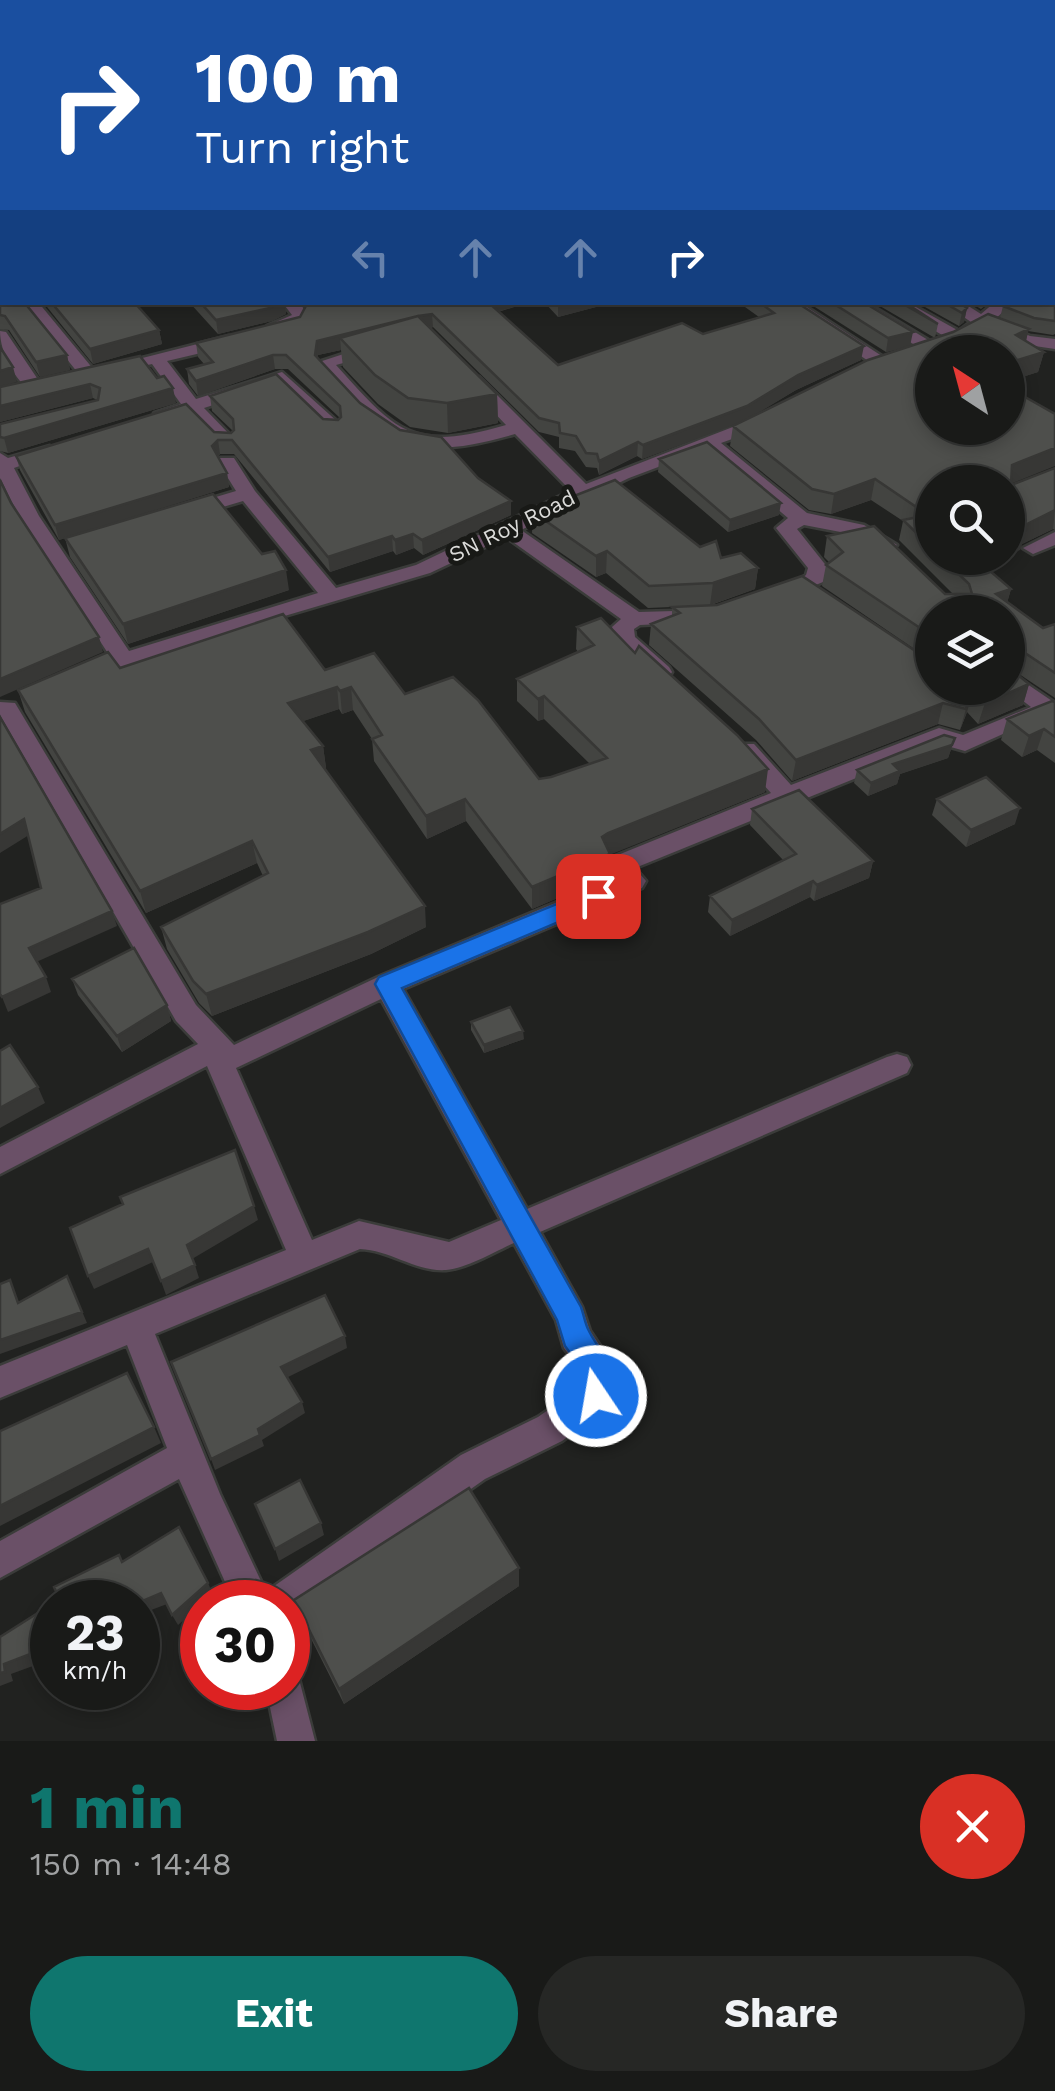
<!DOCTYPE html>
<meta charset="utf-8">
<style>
:root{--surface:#191a18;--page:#262725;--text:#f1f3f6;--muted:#9fa1a2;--line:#373837;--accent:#0f766e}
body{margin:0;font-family:"Work Sans",sans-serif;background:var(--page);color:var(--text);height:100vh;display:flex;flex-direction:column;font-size:38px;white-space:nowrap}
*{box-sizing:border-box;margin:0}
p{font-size:32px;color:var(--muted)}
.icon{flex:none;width:55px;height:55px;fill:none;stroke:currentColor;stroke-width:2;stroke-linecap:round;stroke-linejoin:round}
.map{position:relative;height:1741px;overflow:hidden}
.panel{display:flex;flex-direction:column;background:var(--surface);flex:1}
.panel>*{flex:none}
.banner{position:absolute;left:0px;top:0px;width:1055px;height:305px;box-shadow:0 5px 15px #0003,0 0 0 2px var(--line);background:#1a4fa0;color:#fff;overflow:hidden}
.needle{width:65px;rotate:324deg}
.fabs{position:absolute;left:915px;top:335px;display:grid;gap:20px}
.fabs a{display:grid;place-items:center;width:110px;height:110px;border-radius:50%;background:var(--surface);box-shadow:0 5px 15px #0003,0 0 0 2px var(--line);font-size:50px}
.speed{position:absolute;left:30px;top:1580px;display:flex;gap:20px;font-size:50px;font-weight:700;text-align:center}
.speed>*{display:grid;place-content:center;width:130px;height:130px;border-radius:50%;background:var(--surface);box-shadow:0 5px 15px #0003,0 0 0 2px var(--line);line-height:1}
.speed small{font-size:25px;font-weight:400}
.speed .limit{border:15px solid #d22;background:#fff;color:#111}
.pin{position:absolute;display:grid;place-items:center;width:85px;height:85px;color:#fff;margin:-42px;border-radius:20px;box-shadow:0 5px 15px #0006}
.me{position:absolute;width:110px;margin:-55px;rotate:348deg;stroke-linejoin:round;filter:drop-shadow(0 0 8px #0008)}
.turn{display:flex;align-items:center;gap:35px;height:210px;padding:0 30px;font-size:45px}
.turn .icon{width:130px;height:130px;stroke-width:2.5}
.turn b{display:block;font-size:70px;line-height:85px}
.lanes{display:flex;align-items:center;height:95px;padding:0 30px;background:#0003;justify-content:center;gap:50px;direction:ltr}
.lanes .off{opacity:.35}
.round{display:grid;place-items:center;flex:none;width:105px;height:105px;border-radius:52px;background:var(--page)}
.head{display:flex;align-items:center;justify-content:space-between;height:170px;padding:0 30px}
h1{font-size:60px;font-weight:700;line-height:75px;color:var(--accent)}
.button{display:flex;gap:20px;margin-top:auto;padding:20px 30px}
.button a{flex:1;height:115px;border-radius:60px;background:var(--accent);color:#fff;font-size:40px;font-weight:700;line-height:115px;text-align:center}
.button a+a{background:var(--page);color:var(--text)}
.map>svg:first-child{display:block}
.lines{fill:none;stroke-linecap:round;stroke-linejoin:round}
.minor-casing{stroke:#3b3c3a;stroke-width:5}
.major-casing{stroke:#3b3c3a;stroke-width:5}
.minor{fill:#6a5067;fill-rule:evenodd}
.major{fill:#b37cad;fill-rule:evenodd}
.wall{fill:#434441}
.shaded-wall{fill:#373735}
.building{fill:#4e4f4c;stroke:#373735;stroke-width:2.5}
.route{fill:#1a73e8;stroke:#114b97;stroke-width:2.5}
.labels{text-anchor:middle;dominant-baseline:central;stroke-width:10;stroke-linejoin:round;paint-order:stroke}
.far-street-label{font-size:22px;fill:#dbdbd9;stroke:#181916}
</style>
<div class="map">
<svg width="1055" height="1741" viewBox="0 0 1055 1741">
<rect width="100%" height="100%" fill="#212220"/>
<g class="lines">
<g class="minor-casing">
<path id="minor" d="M143,0H190L192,2H145Z
M21,302H38L94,370V378H82Z
M282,302H299L308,315L301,327L267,334V326L292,315Z
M779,302H799L891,362L876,366Z
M844,302H865L943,349L928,353Z
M886,302H907L959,331L971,322L942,302H962L981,314L995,302H1014L993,321L1030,336L1055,339V349L1021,344L983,329L966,342H954Z
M0,331L6,332L43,387L40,391L34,392C15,383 0,352 0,331Z
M229,336L235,337V345L167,361L196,399L282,372L339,423V431H327L279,384L204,408L235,440L226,446L219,444L189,413L154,421V413L181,404L152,364L112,373L103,368Z
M374,344L383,349L380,353L336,365C398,434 413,452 506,425L464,381L479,377L586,484L756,418H768V426L721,443L807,513L864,525L897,545L887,551L851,534L804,525L797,529L828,568L823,582L801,591L794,589L791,585L806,575L808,568L776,528L788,518L706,449L629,478L521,530L639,612L709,610L713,615L709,620L702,622L640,625L634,629L635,637L669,667L672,672L669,677H653L617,644L612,627L621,619L506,537L430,573L203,640L93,680H77L74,675L77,670L111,658L19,516L0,478V453L8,458L50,446L59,452L14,468L39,516L129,651L318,593L243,501L186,518L179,516V508L236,491L218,462L220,458H234L255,491L336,588L416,565L571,491L515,434C413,464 380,446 316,363Z
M1055,532V545L1033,554L1023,548Z
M1008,671L1055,703V721L1043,716L965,751L940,744L635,868L646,881L642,888L403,989L527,1209L887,1057L897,1054L907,1057L911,1065L907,1073L540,1232L582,1307L590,1331L617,1371L608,1407L562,1441L485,1479L288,1618V1602H234L179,1479L0,1578V1541L167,1448L127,1345L0,1398V1366L286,1250L207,1066L0,1174V1147L198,1044L176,1021L0,715V702L15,703L196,1005L234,1045L378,977L615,878L605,865L608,859L771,793L738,756L734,750L738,744H754L791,785L931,731L939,728L963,735L1031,707L1006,688ZM381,999L501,1220L449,1242L359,1221L312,1240L236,1068ZM514,1243L556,1320L564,1348L584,1375L581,1387L538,1417L461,1455L270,1589L268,1596L220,1494L155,1334L360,1249C390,1250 416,1272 446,1270C468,1268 494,1252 514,1243Z
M288,1670L298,1675L315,1741H277L266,1688H288Z"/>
</g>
<g class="major-casing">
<path id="major" d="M563,0H580L582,2H565Z"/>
</g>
<use href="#minor" class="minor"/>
<use href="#major" class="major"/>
</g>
<path class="wall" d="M285,0H392L391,2H285Z
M586,0H1055V11H1052V2H592Z
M1052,62H1055V114H1054L1055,115V189H1053L1055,191V334L1053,335L1028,331L1026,341L1044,352L1038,372L1009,381L1011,485L1055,468V530L1053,529L1022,544L1020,550L932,482V558H1005L986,567L1011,589L1007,603L1043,628L1055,624V698L1010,668L1029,684L1023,705L978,724L967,712L960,730L938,724L792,781L756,740L649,645L651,624L672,616V607L648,608L606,573L596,577L532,533L533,512L700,547L721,558L758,568L755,589L711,605L932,688H1008L932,612V661L822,586L826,565L829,562L824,557L827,536L945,594H953L899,540L903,521L871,500L831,514L809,510L730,446L733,426L738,423L642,459L637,456L599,475L597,468L586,467L575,451L559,448V437L539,432L433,327L431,328L497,394L498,423L448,433L410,427L378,404L343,367L341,350L318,355V359L360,403L511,501V515L423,555L414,548L396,555L393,551L330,572L234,454H220L218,457L227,473L229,487L59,540L20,470L16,456L214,432L231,433L233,431L212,411L210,396L323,419L338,420L340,418L288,369H275L198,396L189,384L187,369L204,364L198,357L196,343L300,317L306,306L302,302H530L498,312L558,365L703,334L759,317L738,302H796L861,360L796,390L752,416L907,347L886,352L807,302H863L910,346L1000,318L1003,306L1052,302Z
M0,185H2V302L67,355L70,370L40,377L9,330L0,329V250L2,248V244L0,243Z
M43,302H134L159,330L162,344L93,364Z
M189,302H285L286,314L272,321L218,334Z
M544,302H615L558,317Z
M873,302H904L938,324L935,338Z
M916,302H943L967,308L964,322L959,326Z
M969,302H990L981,309Z
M140,356L176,403L8,453L0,451V424L97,400L93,398L0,422V387Z
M659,459L779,515L728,532L658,472Z
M65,538L289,590L128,644L70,557Z
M577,627L765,792L610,854L609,876L532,909L466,821L427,839L374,761L372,739L353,710L342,714L339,709L303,721L323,746L326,768H324L426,927L371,954L212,1016L199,1003L167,949L161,927L263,876L257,863L146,913L25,712L18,690L120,668L325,670L405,694L539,779L551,777L590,764L544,719L538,721L517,701V679L578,652L576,649Z
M1055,702V763L1037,750L1022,757L1001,740L1007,719Z
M955,738L948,758L900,774L897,784L868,796L854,783L857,770Z
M937,799L1015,824L966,847L932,815Z
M752,809L873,861L869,878L814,901L810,897L730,936L708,912L710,896L784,861L750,825Z
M72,979L167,1005L171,1021L122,1052L78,995Z
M471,1022L524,1039L484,1053L471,1030Z
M519,1568V1586L344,1704L300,1617L294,1600Z"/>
<path class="shaded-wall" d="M413,0H508V2H414Z
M280,302H285L286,314L272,321L218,334L216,320Z
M487,302H530L487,315Z
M561,302H615L558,317V303Z
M967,308L964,322L959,326L962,313Z
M432,314L433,327L349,348L340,338L341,350L318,355L316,370L315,355L317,341Z
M1029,329L1024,348L1016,335Z
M159,330L162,344L93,364L90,349Z
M913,332L910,346L886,352L888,338Z
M864,346L861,360L796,390L745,421L642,459L643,445Z
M1044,352L1038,372L1008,382V363Z
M67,355L70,370L40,377L36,362Z
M273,355L275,369L198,396L196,381Z
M13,367L17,382L0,387V371Z
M90,384L93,398L0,422V406Z
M173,388L176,403L8,453L4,438Z
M497,394L498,423L448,433L447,403Z
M218,440L220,454L215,460L212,446Z
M638,442L637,456L599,475V461Z
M1055,448V466L1008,485L1012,465Z
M227,473L229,487L59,540L55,525Z
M875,479L871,500L831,514L834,494Z
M511,501V515L423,555L422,540Z
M781,503L779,515L728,532L730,520Z
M1055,510L1053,529L1022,544L1020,550L1008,556V538L1027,524Z
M413,534L414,548L396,555L395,540Z
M392,536L393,551L330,572L328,557Z
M607,551L606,573L596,577V556Z
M971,558H1005L967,575Z
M758,568L755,589L710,605L713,583Z
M286,570L289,590L128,644L123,624Z
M1011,589L1005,610L996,594Z
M99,637L103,652L0,697V679Z
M1016,647L1010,668L1008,669L1010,650Z
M1029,684L1023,705L978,724L985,703Z
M337,687L339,709L292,725L288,703Z
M351,687L353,710L342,714L340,691Z
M973,691L967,712L960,730L966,709Z
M544,696V719L538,721V699Z
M943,703L938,724L792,781L796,760Z
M1044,729L1037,750L1022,757L1029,736Z
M955,738L948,758L900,774L897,784L868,796L871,783L893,764Z
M323,746L326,768L314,773L311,750Z
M768,769L765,792L607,856L610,854L609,876L532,909V887L608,833Z
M465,799L466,821L427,839L426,816Z
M1020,808L1015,824L966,847L971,830Z
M24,819L29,835L0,853V834Z
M252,841L257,863L146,913L140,891Z
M873,861L869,878L814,901L817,885Z
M813,881L810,897L730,936L732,920Z
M425,906L426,927L371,954L212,1016L206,994Z
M112,911L117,926L34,963L29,948Z
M46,977L51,992L8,1012L2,997Z
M167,1005L171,1021L122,1052L117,1036Z
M523,1031L524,1039L484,1053V1045Z
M38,1087L45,1103L0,1128V1108Z
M254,1206L258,1220L192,1259L187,1245Z
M148,1249L153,1262L94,1289L88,1276Z
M195,1265L199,1278L166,1295L161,1281Z
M67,1276L87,1323L0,1354V1340Z
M345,1336L347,1348L284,1379L281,1367Z
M302,1402L305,1413L262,1440L264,1446L215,1470L211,1459Z
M154,1427L161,1443L0,1526V1506Z
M321,1523L324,1535L279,1561L275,1549Z
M519,1568V1586L344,1704L339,1689Z
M208,1583L213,1594L178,1625L172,1615Z
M161,1593L167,1604L138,1615V1603Z
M52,1637V1659L11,1674L13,1681L0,1686V1673L4,1664Z"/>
<path class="building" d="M501,0H548L546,2H499Z
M615,0H1052V2H776L772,1L764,2H621Z
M1052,13H1055V48H1052Z
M1052,62H1055V101H1053L1055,115V176H1053V191H1055V255L1052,264Z
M0,185H2V302H24L67,355L36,362L5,316L0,315V250L2,248V233L0,232Z
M1052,269H1055V321L1034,318L1003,306L1007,302H1052Z
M51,302H134L159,330L90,349Z
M200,302H280L270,308L216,320Z
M308,302H488L558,365L682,323L703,334L774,313L759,302H796L864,346L798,375L747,406L643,445L638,442L599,461L597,454L586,453L576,436L560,433L559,423L539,418L432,314L418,316L317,341L315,355L360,403L400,430L441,437L478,478L511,501L422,540L413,534L395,540L392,536L328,557L232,440H218L212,446L227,473L55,525L16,456L186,404L214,432L231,433L234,430L233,419L210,396L276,374L323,419L338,420L341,417L340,406L286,355H273L196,381L187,369L213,362L196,343L300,317Z
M831,302H863L913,332L888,338Z
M900,302H904L938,324Z
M943,302H958L967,308L962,313Z
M988,314L1029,329L1016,335L1044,352L1008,363V352H932V428H1008V381L1011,389L1055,414V448L1012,465L1011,485L1055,468V510L1027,524L1026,530L1008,538V482H932V548L903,520L928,515L875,479L834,494L812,489L733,426L868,360L953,332Z
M418,316L497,394L447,403L408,398L375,375L340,338Z
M0,347L13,367L0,371Z
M140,356L157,378L164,376L173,388L4,438L0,437V424L98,400L100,388L90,384L0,406V387Z
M707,442L781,503L730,520L659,459Z
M0,480L11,503L99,637L0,679Z
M615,480L700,547L716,541L721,558L741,553L758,568L713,583L649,586L607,551L596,556L533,512Z
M213,494L262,554L275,551L286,570L123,624L65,538Z
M874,526L945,594H972L969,584L942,558H975L1011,589L996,594L1043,628L1055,624V673L1016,647L1010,650L1008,667L1029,684L985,703L973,691L966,709L943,703L796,760L759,719L651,624L680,613L672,607L717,605L802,576L932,662V688H1008V612H932V636L826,565L843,552L827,536Z
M283,614L325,670L374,653L405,694L453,677L478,700L539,779L551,777L607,758L544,696L538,699L517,679L594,645L577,627L601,618L635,653L639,646L737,735L768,769L608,833L602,837L610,854L532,887L465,799L426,816L372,739L382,735L351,687L340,691L337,687L288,703L323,746L311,750L425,906L368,932L206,994L193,981L161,927L268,873L252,841L140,891L18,690L108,652L120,668Z
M1052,701L1055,702V737L1044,729L1029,736L1007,719Z
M0,717L112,911L29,948L46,977L2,997L0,994V904L41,888L24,819L0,834Z
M944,735L955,738L952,745L893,764L900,771L871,783L857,770Z
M986,777L1020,808L971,830L937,799Z
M799,790L873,861L817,885L813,881L732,920L710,896L796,854L752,809Z
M134,948L167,1005L117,1036L72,979Z
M510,1007L523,1031L484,1045L471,1022Z
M10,1045L38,1087L0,1108V1051Z
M235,1150L254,1206L187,1245L195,1265L161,1281L148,1249L88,1276L70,1228L123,1204L120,1197Z
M67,1276L82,1312L0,1340V1284L10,1280L18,1303Z
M325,1295L345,1336L281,1367L302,1402L258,1429L260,1435L211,1459L171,1362Z
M127,1373L154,1427L0,1506V1431Z
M300,1480L321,1523L275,1549L255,1504Z
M469,1488L519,1568L339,1689L294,1600Z
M179,1527L208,1583L172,1615L161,1593L138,1603L55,1602L60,1600L54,1587L119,1555L122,1562Z
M52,1604V1637L45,1640L46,1648L4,1664L5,1672L0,1673V1637Z"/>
<path class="route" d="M598,887L606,889L609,896L606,902L402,988L581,1307C584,1315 585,1324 589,1331C606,1365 626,1363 607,1407L596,1411L586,1407L581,1396L586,1375L565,1346L557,1320L375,984L379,977Z"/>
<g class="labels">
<g class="far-street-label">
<text transform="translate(512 526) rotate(-26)">SN Roy Road</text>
</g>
</g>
</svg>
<div class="fabs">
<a><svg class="needle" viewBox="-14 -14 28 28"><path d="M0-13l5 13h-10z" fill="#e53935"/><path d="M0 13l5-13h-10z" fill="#9fa1a2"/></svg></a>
<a><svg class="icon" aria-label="search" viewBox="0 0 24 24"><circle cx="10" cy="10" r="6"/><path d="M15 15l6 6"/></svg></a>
<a><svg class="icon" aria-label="layers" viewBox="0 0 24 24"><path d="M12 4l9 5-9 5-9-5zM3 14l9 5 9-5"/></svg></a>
</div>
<div class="speed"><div>23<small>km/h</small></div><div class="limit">30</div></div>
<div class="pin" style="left:598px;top:896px;background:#d93025"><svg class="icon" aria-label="arrive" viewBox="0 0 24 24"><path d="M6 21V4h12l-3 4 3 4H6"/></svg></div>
<svg class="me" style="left:596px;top:1396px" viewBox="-20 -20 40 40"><circle r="17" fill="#1a73e8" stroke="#fff" stroke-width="3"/><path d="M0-11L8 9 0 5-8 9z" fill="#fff"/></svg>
<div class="banner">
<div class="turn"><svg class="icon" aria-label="right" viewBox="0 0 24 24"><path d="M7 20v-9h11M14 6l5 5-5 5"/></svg><div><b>100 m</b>Turn right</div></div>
<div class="lanes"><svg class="icon off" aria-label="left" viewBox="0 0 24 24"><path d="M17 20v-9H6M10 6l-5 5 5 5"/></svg><svg class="icon off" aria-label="ahead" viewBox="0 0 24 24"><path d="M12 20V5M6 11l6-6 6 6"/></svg><svg class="icon off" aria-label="ahead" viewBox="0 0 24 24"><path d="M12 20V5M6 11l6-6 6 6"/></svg><svg class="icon" aria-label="right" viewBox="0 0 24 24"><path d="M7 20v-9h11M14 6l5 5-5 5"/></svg></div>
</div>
</div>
<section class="panel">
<div class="head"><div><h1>1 min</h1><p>150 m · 14:48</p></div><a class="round" style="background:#d93025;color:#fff"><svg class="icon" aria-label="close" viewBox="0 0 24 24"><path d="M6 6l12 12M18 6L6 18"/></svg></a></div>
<div class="button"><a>Exit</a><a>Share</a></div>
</section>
